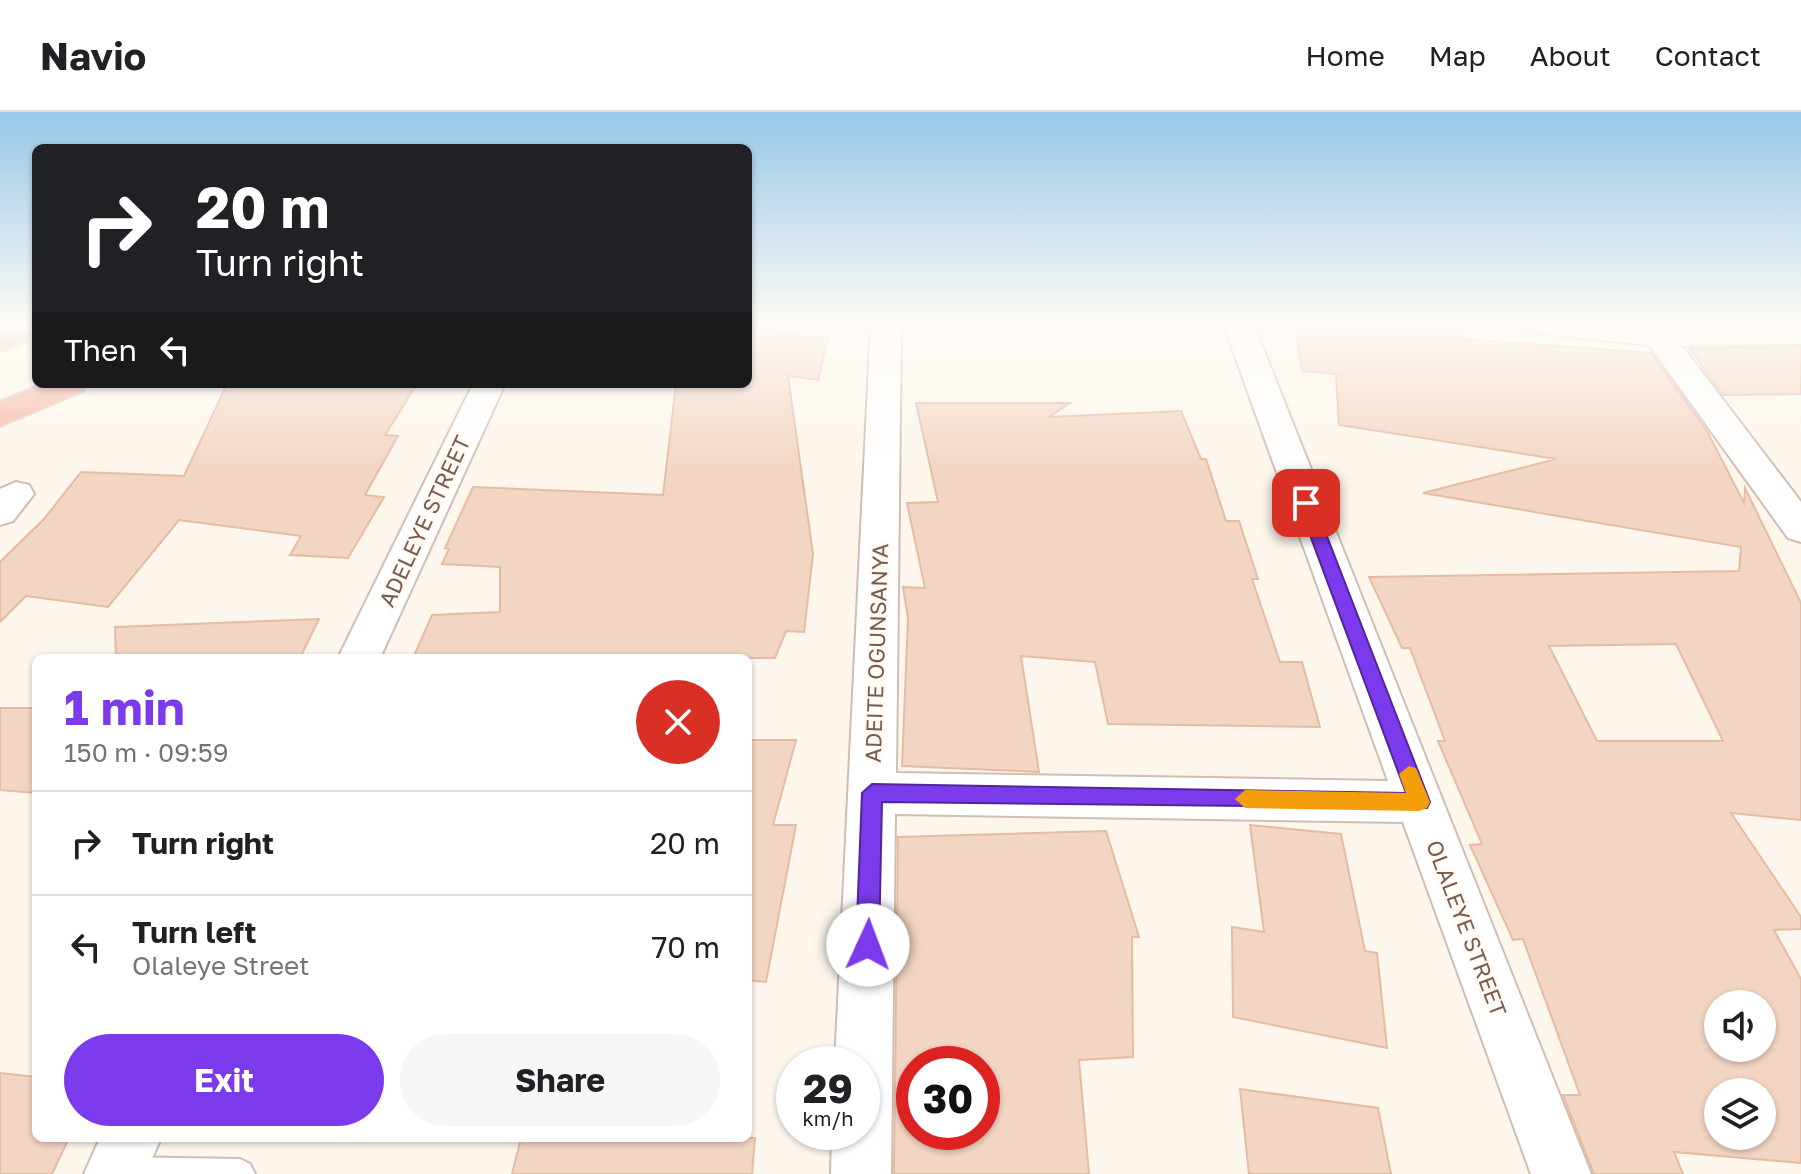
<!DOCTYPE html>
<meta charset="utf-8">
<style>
:root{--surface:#fff;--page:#f6f6f6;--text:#202124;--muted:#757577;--line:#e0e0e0;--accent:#7c3aed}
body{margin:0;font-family:"Golos Text",sans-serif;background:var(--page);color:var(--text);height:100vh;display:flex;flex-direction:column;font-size:30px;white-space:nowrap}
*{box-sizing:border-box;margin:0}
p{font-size:26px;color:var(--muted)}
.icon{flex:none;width:44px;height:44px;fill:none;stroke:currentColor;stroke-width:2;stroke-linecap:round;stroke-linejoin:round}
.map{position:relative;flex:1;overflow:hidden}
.panel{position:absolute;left:32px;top:542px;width:720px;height:488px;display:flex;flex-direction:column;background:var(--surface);border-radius:12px;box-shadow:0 2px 6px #0004}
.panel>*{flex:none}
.guide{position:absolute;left:32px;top:32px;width:720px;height:244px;border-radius:12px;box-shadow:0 2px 6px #0004;background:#202124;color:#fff;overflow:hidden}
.controls{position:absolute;left:1704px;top:878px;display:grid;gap:16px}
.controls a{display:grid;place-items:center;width:72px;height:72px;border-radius:50%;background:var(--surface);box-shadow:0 2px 6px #0004;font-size:40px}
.speed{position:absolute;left:776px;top:934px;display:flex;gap:16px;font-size:40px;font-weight:700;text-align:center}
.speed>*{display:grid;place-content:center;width:104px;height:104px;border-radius:50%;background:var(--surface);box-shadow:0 2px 6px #0004;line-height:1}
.speed small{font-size:20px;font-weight:400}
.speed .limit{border:12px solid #d22;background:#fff;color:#111}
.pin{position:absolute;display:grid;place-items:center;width:68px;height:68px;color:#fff;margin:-34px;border-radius:16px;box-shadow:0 4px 12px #0006}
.me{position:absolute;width:88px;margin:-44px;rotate:2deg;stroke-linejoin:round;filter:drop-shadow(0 0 6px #0008)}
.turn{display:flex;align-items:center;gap:28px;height:168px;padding:0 32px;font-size:36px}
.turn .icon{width:104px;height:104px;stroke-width:2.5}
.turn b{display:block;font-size:56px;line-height:68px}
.then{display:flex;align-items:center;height:76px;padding:0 32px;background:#0003;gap:16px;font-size:30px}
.round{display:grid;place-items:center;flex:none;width:84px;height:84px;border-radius:42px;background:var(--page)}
.overview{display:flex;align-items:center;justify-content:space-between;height:136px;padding:0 32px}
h1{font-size:48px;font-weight:700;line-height:60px;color:var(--accent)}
.cta{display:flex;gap:16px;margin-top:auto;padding:16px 32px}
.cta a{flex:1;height:92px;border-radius:48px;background:var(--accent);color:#fff;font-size:32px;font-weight:700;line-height:92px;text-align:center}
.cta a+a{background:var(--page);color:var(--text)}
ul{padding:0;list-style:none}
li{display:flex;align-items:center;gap:24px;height:104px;padding:0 32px;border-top:2px solid var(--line)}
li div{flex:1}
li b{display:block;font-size:30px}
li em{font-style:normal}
header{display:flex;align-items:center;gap:48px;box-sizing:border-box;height:112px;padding:0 40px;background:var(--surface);border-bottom:2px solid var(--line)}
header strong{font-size:38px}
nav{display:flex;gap:44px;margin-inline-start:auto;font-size:28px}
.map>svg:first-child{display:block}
.building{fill:#f3d5c3;stroke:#e6bba3;stroke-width:2;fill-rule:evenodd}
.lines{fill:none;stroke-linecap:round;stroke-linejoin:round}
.lane-casing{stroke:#d1beb0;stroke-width:4}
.street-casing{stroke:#d1beb0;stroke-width:4}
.highway-casing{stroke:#dad1cd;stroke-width:4}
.lane{fill:#fff;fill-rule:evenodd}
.street{fill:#fff;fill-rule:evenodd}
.highway{fill:#f7b7a3;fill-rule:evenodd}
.route{fill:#7c3aed;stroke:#51269a;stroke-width:2}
.slow{fill:#f59e0b}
.labels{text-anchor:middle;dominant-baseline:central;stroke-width:6;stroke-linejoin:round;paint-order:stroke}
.street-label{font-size:22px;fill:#7a5c4d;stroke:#fffaf3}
</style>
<header>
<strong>Navio</strong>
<nav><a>Home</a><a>Map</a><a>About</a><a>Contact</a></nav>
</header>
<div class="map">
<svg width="1801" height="1062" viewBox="0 0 1801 1062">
<rect width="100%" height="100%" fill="#fdf6ec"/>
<path class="building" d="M1294,211H1455L1462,227L1651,241L1707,319L1744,391L1745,376L1801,491V708L1731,701L1801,805V817L1774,818L1801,867V1051L1674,1040L1683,1062H1594L1563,983H1580L1523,827L1513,828L1470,733L1482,732L1438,629H1445L1410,536H1402L1369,465L1739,459L1741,435L1423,381L1556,347L1339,313L1336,262L1302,259ZM1676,532L1723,629H1597L1549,534ZM1718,892H1762V936H1718ZM1718,980H1762V1024H1718Z
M748,217L828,227L818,268L788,264L813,442L804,520L786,519L775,546H413L432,503L500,500V455L442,452L449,437L445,436L473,375L663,383L676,272H748Z
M1801,235V282L1723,283L1690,237Z
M227,272H417L385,323L398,324L365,383L384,385L348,446L290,443L301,424L179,408L108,495L26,484L0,510V450L44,407L81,360L184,364Z
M916,291H1070L1049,305L1181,299L1201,347H1206L1226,409H1239L1258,467H1252L1280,550H1302L1320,615L1108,612L1095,550L1021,544L1039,660L902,654L908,506L903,475L925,476L907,391L938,390Z
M319,507L300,546H116L115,515Z
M0,596H36V681L0,678Z
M748,628H796L773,713H796L766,870L748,868Z
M1250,713L1341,722L1365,839L1377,841L1387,936L1233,905L1232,815L1264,820Z
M1106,719L1139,825H1132L1133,945L1079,948L1089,1062H894L898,725ZM914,952H982V1020H914Z
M0,961L36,965V1026H69L52,1062H0Z
M1240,977L1378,996L1391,1062H1249Z
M521,1026H755L752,1062H512Z"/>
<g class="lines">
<g class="lane-casing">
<path id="lane" d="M120,1045L240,1047L250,1052L255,1062H107L110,1049Z"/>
</g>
<g class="street-casing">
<path id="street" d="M871,211H901L896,661L1388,669L1223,211H1253L1591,1062H1531L1403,710L895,702L891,1062H831L832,1020H862V952H835Z
M1508,211C1606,211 1703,215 1801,214V232L1682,234L1801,390V430L1788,426L1649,233L1523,220L1512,217Z
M473,272H505L380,546H338Z
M16,370L29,373L34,382L13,409L0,413V377Z
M100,1026H161L145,1062H84Z"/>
</g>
<g class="highway-casing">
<path id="highway" d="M16,211H36V226L0,239V218Z
M42,272H88L83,279L0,314V290Z"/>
</g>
<use href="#lane" class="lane"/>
<use href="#street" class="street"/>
<use href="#highway" class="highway"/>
</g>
<linearGradient id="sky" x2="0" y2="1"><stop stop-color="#97c7e8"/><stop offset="0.59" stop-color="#fefbf6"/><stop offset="1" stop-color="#fefbf6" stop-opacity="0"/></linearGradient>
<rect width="1801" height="360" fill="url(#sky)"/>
<path class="route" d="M1306,385L1314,391L1430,690L1427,696L882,690L879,833L876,840L868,844L860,840L856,833L862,681L872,672L1406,681L1298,391Z"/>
<path class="slow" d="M1409,654L1416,656L1430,690L1427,696L1419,699L1245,696L1235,687L1245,678L1406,681L1399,662Z"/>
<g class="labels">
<g class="street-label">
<text transform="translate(424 409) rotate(-65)">ADELEYE STREET</text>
<text transform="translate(876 541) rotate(-88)">ADEITE OGUNSANYA</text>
<text transform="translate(1467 816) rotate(69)">OLALEYE STREET</text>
</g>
</g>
</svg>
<div class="controls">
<a><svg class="icon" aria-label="sound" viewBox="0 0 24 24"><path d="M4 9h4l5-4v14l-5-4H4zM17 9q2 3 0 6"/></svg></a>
<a><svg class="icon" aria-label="layers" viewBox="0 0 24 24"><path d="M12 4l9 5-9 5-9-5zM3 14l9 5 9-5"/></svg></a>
</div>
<div class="speed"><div>29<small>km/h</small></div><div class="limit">30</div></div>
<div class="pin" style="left:1306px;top:391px;background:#d93025"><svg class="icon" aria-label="arrive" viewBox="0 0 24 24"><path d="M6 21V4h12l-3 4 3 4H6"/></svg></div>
<svg class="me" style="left:868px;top:833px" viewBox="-20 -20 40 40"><circle r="19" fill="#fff"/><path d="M0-13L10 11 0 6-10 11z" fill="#7c3aed"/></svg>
<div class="guide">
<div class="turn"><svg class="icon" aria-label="right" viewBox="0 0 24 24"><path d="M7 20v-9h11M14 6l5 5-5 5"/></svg><div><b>20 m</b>Turn right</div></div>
<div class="then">Then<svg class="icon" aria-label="left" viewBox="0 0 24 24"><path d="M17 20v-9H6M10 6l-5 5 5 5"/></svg></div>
</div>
<section class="panel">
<div class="overview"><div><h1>1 min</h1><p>150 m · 09:59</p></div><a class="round" style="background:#d93025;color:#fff"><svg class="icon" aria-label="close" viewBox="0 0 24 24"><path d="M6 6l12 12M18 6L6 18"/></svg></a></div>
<ul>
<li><svg class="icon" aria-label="right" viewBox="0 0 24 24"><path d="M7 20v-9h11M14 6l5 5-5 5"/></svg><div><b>Turn right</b></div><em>20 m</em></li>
<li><svg class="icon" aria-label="left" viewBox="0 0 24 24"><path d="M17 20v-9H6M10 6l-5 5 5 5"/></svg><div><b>Turn left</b><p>Olaleye Street</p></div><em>70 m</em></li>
</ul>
<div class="cta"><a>Exit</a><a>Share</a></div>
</section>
</div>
